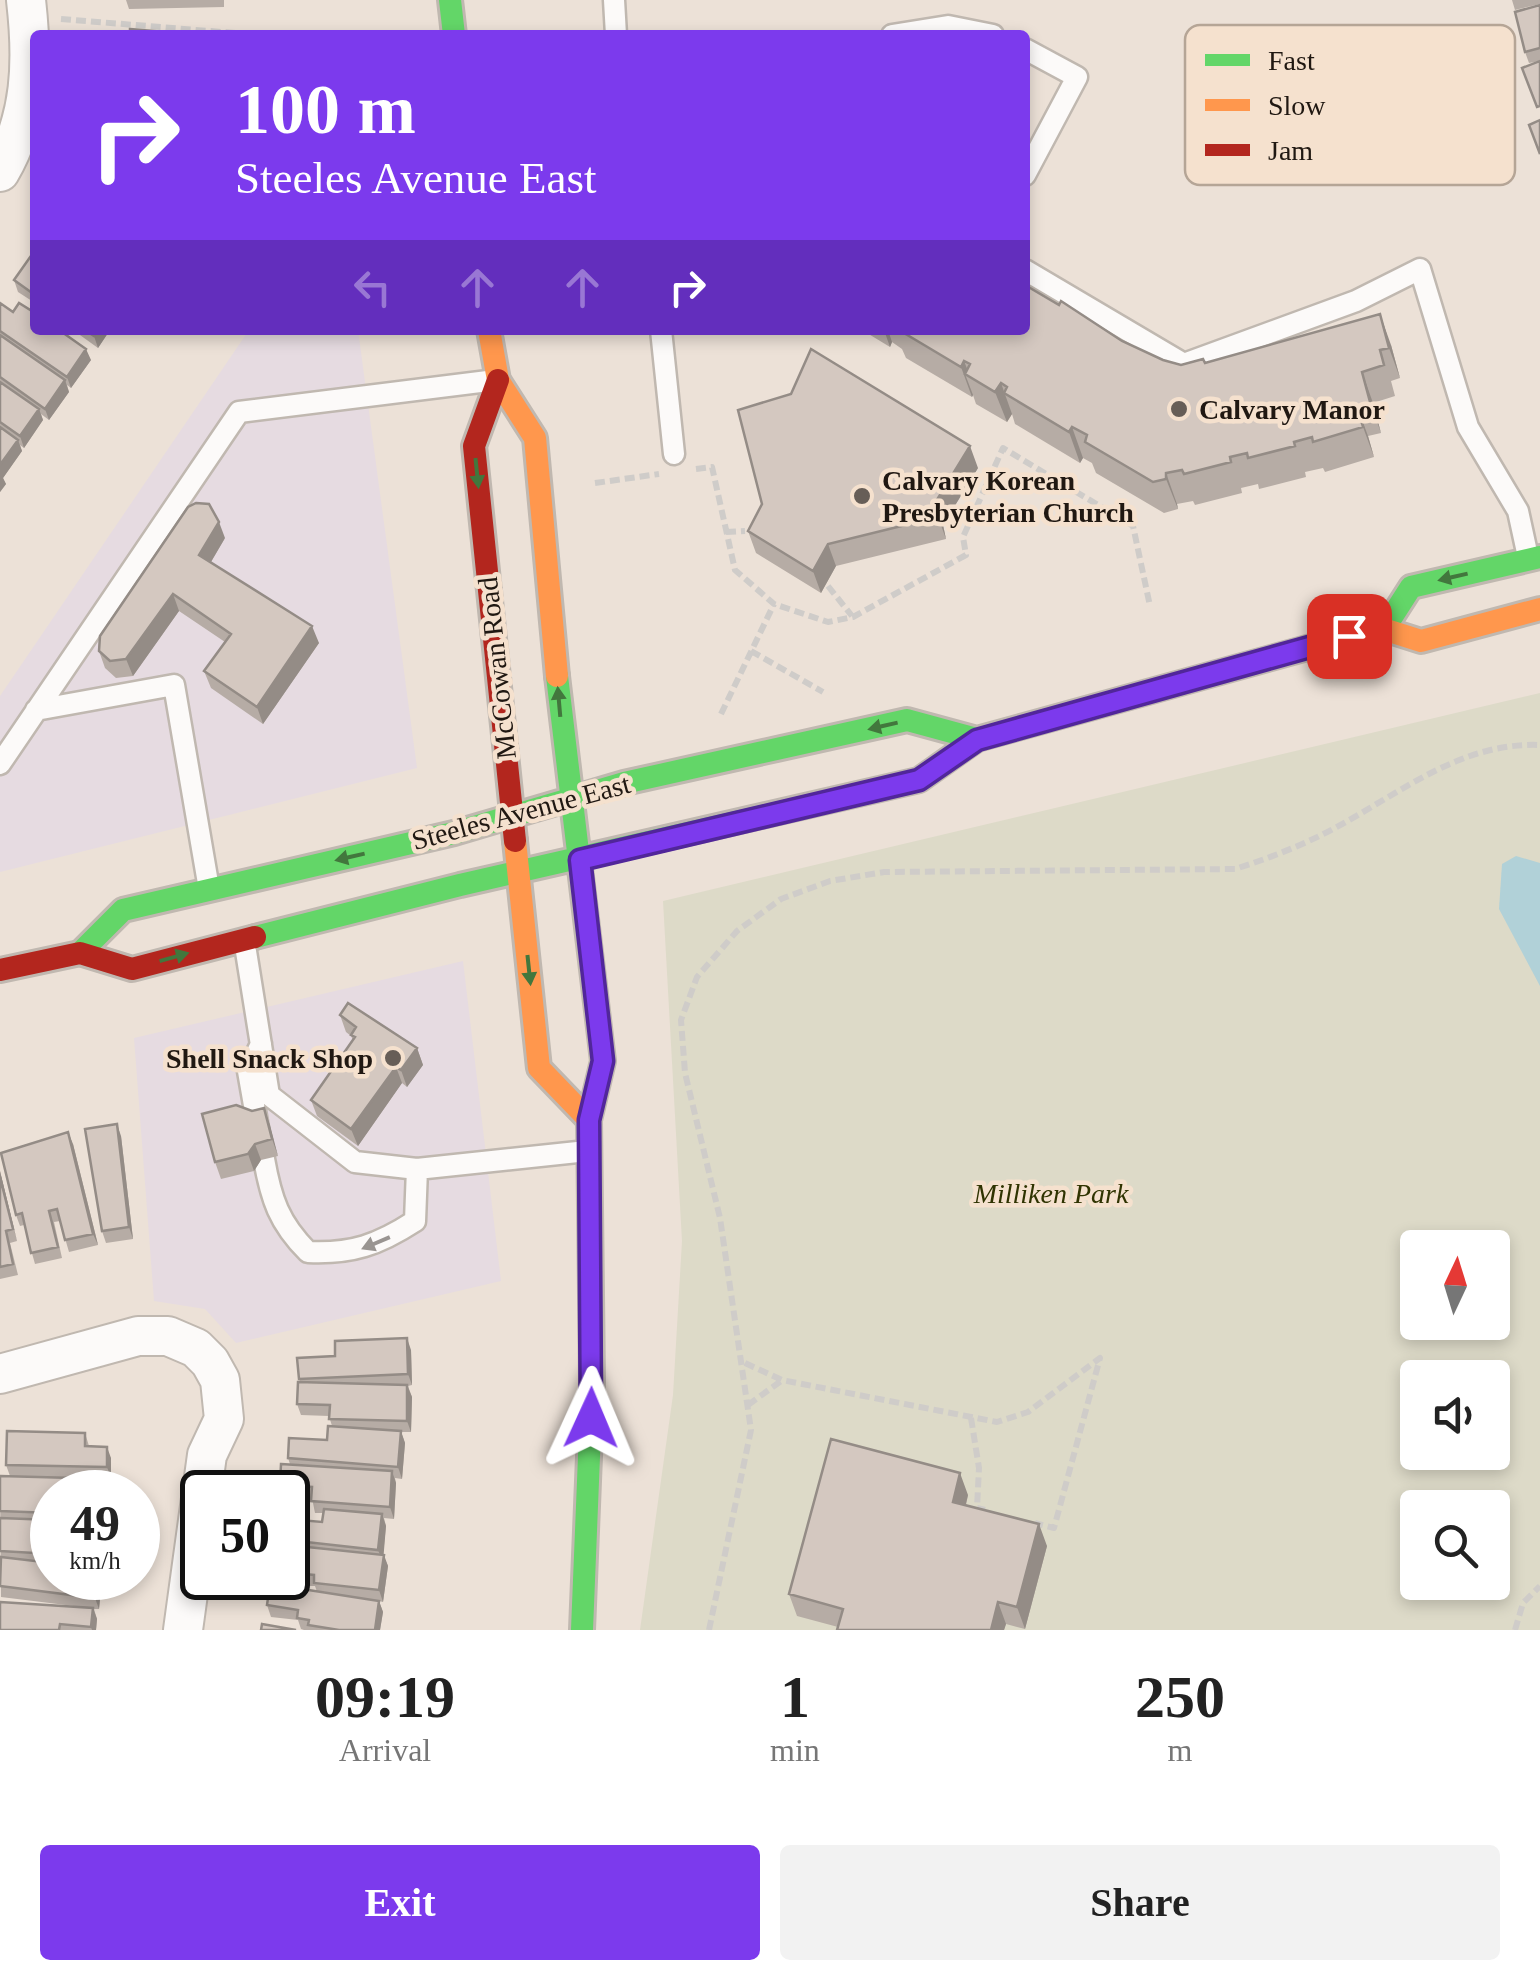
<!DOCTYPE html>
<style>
:root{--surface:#fff;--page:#f2f2f2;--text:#222;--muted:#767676;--accent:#7c3aed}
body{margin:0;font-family:Georgia,serif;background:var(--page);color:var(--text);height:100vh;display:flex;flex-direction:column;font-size:38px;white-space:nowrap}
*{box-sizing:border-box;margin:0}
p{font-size:32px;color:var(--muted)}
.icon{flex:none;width:55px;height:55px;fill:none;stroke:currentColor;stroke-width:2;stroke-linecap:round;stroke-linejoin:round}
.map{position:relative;height:1630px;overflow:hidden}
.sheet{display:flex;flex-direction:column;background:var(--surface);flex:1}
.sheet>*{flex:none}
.banner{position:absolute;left:30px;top:30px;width:1000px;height:305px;border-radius:10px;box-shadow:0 5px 15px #0003;background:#7c3aed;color:#fff;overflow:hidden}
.needle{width:65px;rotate:4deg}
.fabs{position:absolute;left:1400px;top:1230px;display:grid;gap:20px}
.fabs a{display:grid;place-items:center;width:110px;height:110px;border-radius:10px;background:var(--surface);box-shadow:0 5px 15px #0003;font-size:50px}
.speed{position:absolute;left:30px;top:1470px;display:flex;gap:20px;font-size:50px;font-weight:700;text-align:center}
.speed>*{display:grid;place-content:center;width:130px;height:130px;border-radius:50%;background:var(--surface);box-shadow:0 5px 15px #0003;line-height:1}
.speed small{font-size:25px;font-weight:400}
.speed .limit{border:5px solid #111;border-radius:15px;background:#fff;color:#111}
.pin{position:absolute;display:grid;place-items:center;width:85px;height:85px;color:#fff;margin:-42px;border-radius:20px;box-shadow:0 5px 15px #0006}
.me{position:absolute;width:110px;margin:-55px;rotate:1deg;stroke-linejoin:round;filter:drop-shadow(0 0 8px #0008)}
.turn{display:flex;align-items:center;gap:35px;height:210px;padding:0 40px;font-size:45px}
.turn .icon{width:130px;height:130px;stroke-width:2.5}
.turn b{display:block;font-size:70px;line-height:85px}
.lanes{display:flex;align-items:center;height:95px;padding:0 40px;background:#0003;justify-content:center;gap:50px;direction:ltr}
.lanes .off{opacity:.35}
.eta{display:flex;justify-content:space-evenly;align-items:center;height:170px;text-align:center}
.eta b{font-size:60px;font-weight:800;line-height:70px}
.action{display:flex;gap:20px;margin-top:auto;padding:20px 40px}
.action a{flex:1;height:115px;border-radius:10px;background:var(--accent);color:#fff;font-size:40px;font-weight:800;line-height:115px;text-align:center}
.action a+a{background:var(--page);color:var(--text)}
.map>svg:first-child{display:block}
.commercial{fill:#e6dbe1}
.green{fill:#dddac8;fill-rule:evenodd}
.water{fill:#b1d1d8}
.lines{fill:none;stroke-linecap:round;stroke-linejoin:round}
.lane-casing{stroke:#c0b8b0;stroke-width:25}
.street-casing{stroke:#c0b8b0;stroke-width:42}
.fast-casing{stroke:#c0b8b0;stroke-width:28}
.slow-casing{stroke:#c0b8b0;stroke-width:28}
.jam-casing{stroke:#c0b8b0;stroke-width:28}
.path{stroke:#cfccc9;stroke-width:6;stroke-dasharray:10 5;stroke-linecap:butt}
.lane{stroke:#fcfaf9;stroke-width:20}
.street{stroke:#fcfaf9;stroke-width:38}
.fast{stroke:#63d668;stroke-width:22}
.slow{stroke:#ff974d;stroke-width:22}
.jam{stroke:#b3261e;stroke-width:22}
.wall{fill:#b6aca5}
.shaded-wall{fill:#948c86}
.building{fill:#d4c8c0;stroke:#948c86;stroke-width:2.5}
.oneway{fill:#42773d}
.oneway2{fill:#999491}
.route-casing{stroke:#51269a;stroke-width:25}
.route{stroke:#7c3aed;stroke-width:18}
.poi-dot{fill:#675e57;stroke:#f5e1ce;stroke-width:4}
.labels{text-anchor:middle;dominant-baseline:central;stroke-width:9;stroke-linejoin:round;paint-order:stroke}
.poi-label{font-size:28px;font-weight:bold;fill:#201812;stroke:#f5e1ce;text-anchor:start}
.street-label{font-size:28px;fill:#201812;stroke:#f5e1ce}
.park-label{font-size:28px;font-style:italic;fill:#2f3301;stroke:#f5e1ce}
.key{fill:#f5e1ce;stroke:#b5a596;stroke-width:2.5}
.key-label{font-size:28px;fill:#201812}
</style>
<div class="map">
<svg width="1540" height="1630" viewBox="0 0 1540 1630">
<rect width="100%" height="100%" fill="#ece1d7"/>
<path class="commercial" d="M249,330H358L417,768L0,872V696Z
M463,961L501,1281L236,1343L205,1309L154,1301L134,1038Z"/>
<path class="green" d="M1540,693V1630H640L673,1395L682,1241L663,901ZM1418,1248H1492V1322H1418ZM1418,1378H1492V1452H1418ZM1418,1508H1492V1582H1418Z"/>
<path class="water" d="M1516,856L1540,863V986L1499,909L1502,864Z"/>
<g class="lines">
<g class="lane-casing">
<path id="lane" d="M614,0L616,35
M892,35L948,26L993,35
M1025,49L1077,77L1025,175
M1025,270L1184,364L1356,301L1420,269L1468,427L1518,511L1528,557
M661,330L674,454
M36,710L174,685L209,889
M0,764L239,412L496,380
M244,939L269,1095L355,1162L417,1169L587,1151
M258,1128L248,1071L261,1044
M264,1159C271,1199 279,1223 308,1252C352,1254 378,1245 415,1221L417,1169"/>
</g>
<g class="street-casing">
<path id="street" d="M0,172C32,117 33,61 26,0
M0,1374L138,1336H168L196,1348L210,1362L220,1380L224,1419L207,1455L183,1630"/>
</g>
<g class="fast-casing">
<path id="fast" d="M450,0L454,35
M1386,626L1411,587L1540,557
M557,676L603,1061L589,1120L592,1382L582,1630
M255,937L460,885L919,780L977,739L1380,628
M80,953L123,910L454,833L624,783L907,720L977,739"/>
</g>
<g class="slow-casing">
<path id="slow" d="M489,330L498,380L535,438L557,676
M1380,628L1421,641L1540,609
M515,841L539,1068L589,1120"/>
</g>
<g class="jam-casing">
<path id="jam" d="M498,380L474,446L515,841
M0,970L80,953L132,969L255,937"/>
</g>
<path class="path" d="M61,19L259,35
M696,469L712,467L735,570L774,604L828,622L853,617L966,555L963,537L1003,448L1133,526L1150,606
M595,483L659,474
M726,532L745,531
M828,586L852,616
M751,651L823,692
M721,714L774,604
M745,1363L782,1380L997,1422L1028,1412L1100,1358L1054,1528L1035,1523
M748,1405L781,1381
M971,1418L979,1468L977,1508L985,1510
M709,1630L751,1430L720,1218L685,1073L681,1020L697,977L737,931L781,899L830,881L884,872L1235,869C1270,858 1303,845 1335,828C1402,792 1461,742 1540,745
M1515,1630L1523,1603L1540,1586"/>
<use href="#lane" class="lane"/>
<use href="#street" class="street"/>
<use href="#fast" class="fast"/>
<use href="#slow" class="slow"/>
<use href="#jam" class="jam"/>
</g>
<path class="wall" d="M126,0H224V7L129,9Z
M1512,0H1540V4L1515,10Z
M1540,5V61L1529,63L1525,52Z
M35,254V303L18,292L14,280Z
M0,303L91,360L71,388L67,385L69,392L49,420L41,414L43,420L24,448L20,445L22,451L3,478L6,484L0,492Z
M1059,305L1122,341L1163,360L1181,365L1391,345L1400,378L1391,381L1395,396L1373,403L1381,433L1368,436L1374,457L1325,472L1323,468L1305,472L1306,477L1259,489L1258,484L1241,488L1242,493L1195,505L1193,501L1177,504L1178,509L1164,513L1096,473L1092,463L1083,458L1080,463L1015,424L1012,414L1007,422L976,404L973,395L972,397L906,358L902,349L892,342L890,347L862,330H1025Z
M73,330H110L98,348Z
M978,468L943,525L946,539L836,566L821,593L756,553L748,531Z
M225,538L211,562L319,643L263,724L211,688L204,671L225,642L179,611L133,676L116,678L105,668L99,651Z
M340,1015L417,1048L423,1065L407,1087L402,1083L358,1146L317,1116L311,1100L353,1040L351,1036L346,1032Z
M264,1108L278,1156L261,1160L254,1171L221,1179L215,1162L252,1111Z
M121,1136L133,1239L106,1243L102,1231Z
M73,1144L98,1245L69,1252L60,1221L54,1222L62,1258L35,1264L24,1225L20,1226L16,1215Z
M0,1171L17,1241L10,1243L18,1275L0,1279Z
M411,1350L412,1385L408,1386L412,1397L411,1432H401L405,1443L402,1479L395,1478L396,1483L394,1519L384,1518L386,1526L383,1555L388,1566L383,1602L379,1601L383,1612L380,1630H304L301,1629L298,1620L271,1617L267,1605L317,1592L315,1586H309L306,1579L288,1577V1519L322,1522L323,1513H315L312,1498L288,1497V1492H282L280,1485L290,1464L288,1458L327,1440L332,1426L329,1416L301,1415L297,1404L300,1382L299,1379Z
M85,1433L89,1446L111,1458V1478H74L78,1489L52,1492V1578L101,1589L99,1609H94L97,1619L96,1630H0L82,1607L1,1597L0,1476H10L6,1465Z
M968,1495L966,1505L1047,1546L1025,1629L1006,1624L1004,1630H837L838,1627L797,1616L789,1594Z"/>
<path class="shaded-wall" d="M1380,314L1391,345L1400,378L1389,348Z
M98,330H110L98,348L94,336Z
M884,330H888L892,342L890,347Z
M86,349L91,360L71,388L67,377Z
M964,361L970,376L965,374L973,395L972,397L961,367Z
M1362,372L1373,403L1381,433L1370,402Z
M65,380L69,392L49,420L45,409Z
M1001,383L1012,414L1007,422L995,392Z
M1357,406L1368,436L1374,457L1363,427Z
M39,409L43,420L24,448L20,436Z
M1072,427L1083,458L1080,463L1069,432Z
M18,440L22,451L3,478L6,484L0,492V465Z
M970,446L978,468L943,525L946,539L938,517L935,503Z
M1166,473L1177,504L1178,509L1166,479Z
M219,522L225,538L205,572L199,555Z
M828,544L836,566L821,593L813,571Z
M173,594L179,611L133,676L126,659Z
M312,626L319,643L263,724L257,707Z
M417,1048L423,1065L407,1087L401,1070Z
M396,1067L402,1083L358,1146L351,1129Z
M264,1108L270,1125L278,1156L272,1139Z
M117,1124L121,1136L133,1239L129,1227Z
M68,1132L73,1144L98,1245L93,1234Z
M255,1144L261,1160L254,1171L248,1154Z
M0,1171L17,1241L0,1177Z
M407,1338L411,1350L412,1385L408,1374Z
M407,1385L412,1397L411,1432L407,1421Z
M401,1431L405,1443L402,1479L398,1467Z
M107,1447L111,1458V1478L107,1467Z
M392,1471L396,1483L394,1519L390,1507Z
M960,1473L968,1495L961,1524L953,1502Z
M382,1514L386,1526L383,1562L378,1550Z
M1039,1524L1047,1546L1025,1629L1017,1607Z
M384,1555L388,1566L383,1602L379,1590Z
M97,1578L101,1589L99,1609L95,1598Z
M379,1601L383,1612L380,1630H375Z
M998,1602L1006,1624L1004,1630H991Z
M93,1608L97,1619L96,1630H92L91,1627Z"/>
<path class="building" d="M1540,5V48L1525,52L1515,12Z
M130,29L201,35H130Z
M1540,61V106L1537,107L1522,68Z
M1540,120V154L1529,125Z
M33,253L35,254V295L14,280Z
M1025,285L1059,305L1061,301L1122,341L1163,360L1181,365L1203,359L1205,363L1380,314L1389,348L1380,350L1384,365L1362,372L1370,402L1357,406L1363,427L1313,442L1312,437L1294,442L1295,446L1248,458L1247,453L1230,457L1231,462L1184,474L1182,470L1166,473V479L1153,482L1085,442L1087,435L1072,427L1069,432L1004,393L1007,387L1001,383L995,392L965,374L970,364L964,361L961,367L899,330H1025Z
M0,303L13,312L19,303L35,313V330H59L86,349L67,377L0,331Z
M85,330H98L94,336Z
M0,335L65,380L45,409L0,377Z
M811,349L970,446L935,503L938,517L828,544L813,571L748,531L762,504L738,410L791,394Z
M0,382L39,409L20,436L0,422Z
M0,427L18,440L0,465Z
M196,503L209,504L219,522L199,555L312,626L257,707L204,671L231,634L173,594L126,659L110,661L99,651L100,636L188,507Z
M348,1003L417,1048L401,1070L396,1067L351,1129L311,1100L355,1037L351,1035L356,1027L340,1015Z
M236,1105L252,1111L264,1108L272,1139L255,1144L248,1154L215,1162L202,1114Z
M117,1124L129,1227L102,1231L85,1129Z
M68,1132L93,1234L65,1240L57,1209L49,1211L58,1247L31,1253L22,1213L16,1215L1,1153Z
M0,1177L13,1229L6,1231L13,1264L0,1267Z
M407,1338L408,1374L299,1379L297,1358L335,1356V1341Z
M298,1382L407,1385V1421L329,1419L330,1405L297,1404Z
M328,1426L401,1431L398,1467L288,1458L289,1438L327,1440Z
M7,1431L85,1433V1446L107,1447V1467L6,1465Z
M831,1439L960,1473L953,1502L1039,1524L1017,1607L998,1602L991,1630H837L843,1609L789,1594Z
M281,1464L392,1471L390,1507L311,1501L312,1487L280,1485Z
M0,1476L74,1478V1491L106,1492H52V1513L0,1511Z
M324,1509L382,1514L378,1550L288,1540V1519L322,1522Z
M0,1518L52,1520V1554L0,1551Z
M288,1545L384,1555L379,1590L314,1583V1575L304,1574L305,1568L288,1566Z
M1,1557L52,1563V1578H97L95,1598L0,1586Z
M270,1584L379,1601L375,1630H339L308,1625L309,1620L297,1618L298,1610L267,1605Z
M0,1602L93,1608L91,1627L60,1624L59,1630H0Z
M262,1624L296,1630H261Z"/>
<defs><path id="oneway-solid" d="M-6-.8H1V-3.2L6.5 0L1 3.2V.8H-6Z" transform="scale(2.5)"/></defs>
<g class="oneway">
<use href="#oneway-solid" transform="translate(477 473) rotate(84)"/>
<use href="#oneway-solid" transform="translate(1453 577) rotate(167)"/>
<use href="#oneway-solid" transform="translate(559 702) rotate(-95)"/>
<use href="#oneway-solid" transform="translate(883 726) rotate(167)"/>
<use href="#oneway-solid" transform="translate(350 857) rotate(167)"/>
<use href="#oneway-solid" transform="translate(174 957) rotate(-16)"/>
<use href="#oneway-solid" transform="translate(529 970) rotate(84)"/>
</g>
<use class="oneway2" href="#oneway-solid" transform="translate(376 1243) rotate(157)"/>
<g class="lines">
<g class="route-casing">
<path id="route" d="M591,1418L589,1120L603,1061L580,860L919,780L977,740L1349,636"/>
</g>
<use href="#route" class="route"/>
</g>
<g class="poi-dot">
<circle cx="1179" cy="409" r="10"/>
<circle cx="862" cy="496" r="10"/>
<circle cx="393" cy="1058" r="10"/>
</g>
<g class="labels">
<g class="poi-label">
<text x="1199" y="409">Calvary Manor</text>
<text x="882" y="480">Calvary Korean<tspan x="882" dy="32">Presbyterian Church</tspan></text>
<text x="373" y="1058" text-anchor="end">Shell Snack Shop</text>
</g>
<g class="street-label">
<text transform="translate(497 668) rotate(-96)">McCowan Road</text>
<text transform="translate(521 812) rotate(-15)">Steeles Avenue East</text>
</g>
<g class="park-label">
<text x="1051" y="1193">Milliken Park</text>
</g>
</g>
<rect x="1185" y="25" width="330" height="160" rx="15" class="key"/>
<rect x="1205" y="54" width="45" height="12" fill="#63d668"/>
<rect x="1205" y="99" width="45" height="12" fill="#ff974d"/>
<rect x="1205" y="144" width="45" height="12" fill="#b3261e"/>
<g class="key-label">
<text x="1268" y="70">Fast</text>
<text x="1268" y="115">Slow</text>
<text x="1268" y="160">Jam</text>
</g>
</svg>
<div class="fabs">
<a><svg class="needle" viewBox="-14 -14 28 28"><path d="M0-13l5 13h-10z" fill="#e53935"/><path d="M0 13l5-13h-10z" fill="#767676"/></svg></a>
<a><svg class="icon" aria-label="sound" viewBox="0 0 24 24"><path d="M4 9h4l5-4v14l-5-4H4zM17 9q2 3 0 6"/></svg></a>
<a><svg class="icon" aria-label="search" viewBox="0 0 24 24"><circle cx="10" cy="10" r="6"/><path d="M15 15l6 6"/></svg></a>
</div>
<div class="speed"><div>49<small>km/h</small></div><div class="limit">50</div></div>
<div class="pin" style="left:1349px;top:636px;background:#d93025"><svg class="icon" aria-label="arrive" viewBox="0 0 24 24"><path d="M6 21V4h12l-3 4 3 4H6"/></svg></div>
<svg class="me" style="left:591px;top:1418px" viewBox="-20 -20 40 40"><path d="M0-17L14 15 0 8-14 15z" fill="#7c3aed" stroke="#fff" stroke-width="4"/></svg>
<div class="banner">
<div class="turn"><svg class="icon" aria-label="right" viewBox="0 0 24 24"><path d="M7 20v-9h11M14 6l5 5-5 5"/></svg><div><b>100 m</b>Steeles Avenue East</div></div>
<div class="lanes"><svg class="icon off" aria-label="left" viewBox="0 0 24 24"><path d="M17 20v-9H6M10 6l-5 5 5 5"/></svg><svg class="icon off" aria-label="ahead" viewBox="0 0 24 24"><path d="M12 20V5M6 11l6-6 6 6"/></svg><svg class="icon off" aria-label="ahead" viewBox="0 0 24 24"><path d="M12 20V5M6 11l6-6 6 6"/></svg><svg class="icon" aria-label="right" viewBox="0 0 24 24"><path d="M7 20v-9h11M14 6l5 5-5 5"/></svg></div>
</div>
</div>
<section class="sheet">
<div class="eta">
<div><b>09:19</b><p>Arrival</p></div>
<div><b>1</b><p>min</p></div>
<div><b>250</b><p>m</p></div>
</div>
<div class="action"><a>Exit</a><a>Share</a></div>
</section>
